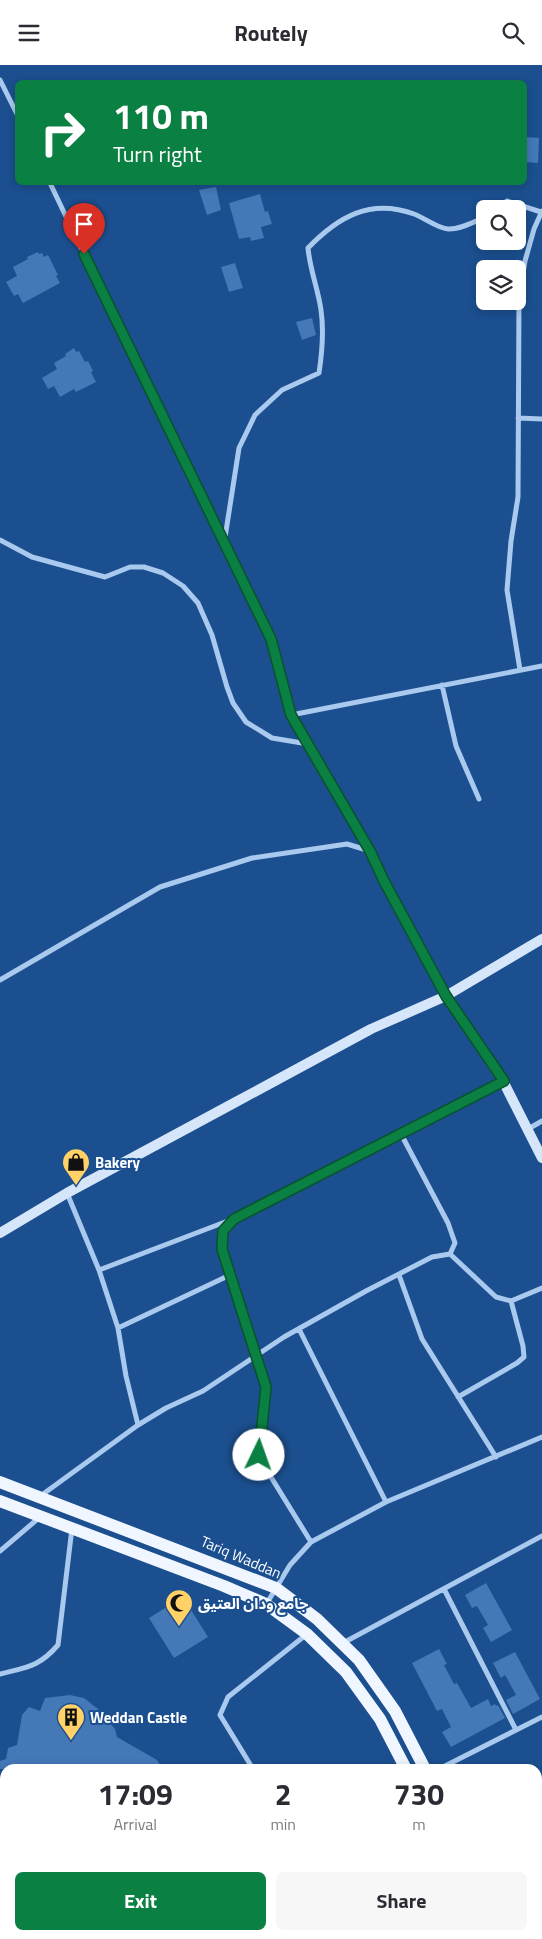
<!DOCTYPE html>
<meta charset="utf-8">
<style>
:root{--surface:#fff;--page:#f7f7f7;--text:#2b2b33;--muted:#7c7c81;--accent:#0b8043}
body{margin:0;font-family:"Titillium Web","Noto Sans Arabic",sans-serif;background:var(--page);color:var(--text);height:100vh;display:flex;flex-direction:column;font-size:19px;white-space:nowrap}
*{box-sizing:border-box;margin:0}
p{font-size:16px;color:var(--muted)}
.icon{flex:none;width:28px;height:28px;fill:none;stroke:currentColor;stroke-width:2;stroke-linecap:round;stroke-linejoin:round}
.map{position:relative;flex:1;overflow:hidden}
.drawer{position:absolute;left:0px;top:1699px;width:542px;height:176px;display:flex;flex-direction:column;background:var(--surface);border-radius:15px 15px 0 0;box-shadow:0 2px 8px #0003}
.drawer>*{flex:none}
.hud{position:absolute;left:15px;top:15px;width:512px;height:105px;border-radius:8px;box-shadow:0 2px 8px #0003;background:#0b8043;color:#fff;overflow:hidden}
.tools{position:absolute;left:476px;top:135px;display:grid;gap:10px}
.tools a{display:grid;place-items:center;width:50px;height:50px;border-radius:8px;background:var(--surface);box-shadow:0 2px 8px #0003;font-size:25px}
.pin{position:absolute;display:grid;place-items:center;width:42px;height:42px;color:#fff;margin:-51px -21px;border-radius:50% 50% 50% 0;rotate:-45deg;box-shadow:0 0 5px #0007}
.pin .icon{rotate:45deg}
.me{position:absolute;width:55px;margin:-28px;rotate:3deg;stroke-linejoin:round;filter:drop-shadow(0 0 4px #0008)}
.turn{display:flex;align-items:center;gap:18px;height:105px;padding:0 15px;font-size:22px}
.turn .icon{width:65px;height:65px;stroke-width:2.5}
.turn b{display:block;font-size:35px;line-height:42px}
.eta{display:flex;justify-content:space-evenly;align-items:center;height:85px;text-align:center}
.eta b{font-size:30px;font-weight:700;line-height:35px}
.action{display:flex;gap:10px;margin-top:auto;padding:10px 15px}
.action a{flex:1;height:58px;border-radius:8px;background:var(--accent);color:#fff;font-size:20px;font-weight:700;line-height:58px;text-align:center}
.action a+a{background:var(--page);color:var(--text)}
header{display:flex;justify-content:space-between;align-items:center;height:65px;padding:0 15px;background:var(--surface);font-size:22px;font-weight:700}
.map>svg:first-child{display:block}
.building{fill:#4478b7}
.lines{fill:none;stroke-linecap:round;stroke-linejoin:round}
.street{stroke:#a9c9ee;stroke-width:5}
.secondary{stroke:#d6e6fa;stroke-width:10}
.primary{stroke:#f0f6ff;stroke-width:12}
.route-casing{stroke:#07532c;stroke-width:12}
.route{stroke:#0b8043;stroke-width:9}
.labels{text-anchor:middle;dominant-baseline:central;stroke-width:4;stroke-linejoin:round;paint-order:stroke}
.poi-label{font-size:15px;font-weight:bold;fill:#fff;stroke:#1b4f8f;text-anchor:start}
.street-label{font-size:15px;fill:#fff;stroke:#1b4f8f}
</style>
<header><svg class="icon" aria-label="menu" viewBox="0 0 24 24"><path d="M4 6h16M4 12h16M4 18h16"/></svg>Routely<svg class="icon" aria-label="search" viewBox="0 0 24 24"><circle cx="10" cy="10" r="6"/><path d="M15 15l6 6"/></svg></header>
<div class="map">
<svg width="542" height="1874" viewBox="0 0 542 1874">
<rect width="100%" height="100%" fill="#1b4f8f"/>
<path class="building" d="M525,72L539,73L538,98L525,97Z
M216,122L221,145L207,150L199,125Z
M260,129L265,147L268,146L272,159L261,162L264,173L251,176L250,172L239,174L229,138Z
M38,187L39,189L42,188L44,192L48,190L58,210L56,211L60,218L23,238L18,229L14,231L6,217L17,211L13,202L28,194L27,192Z
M235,198L243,223L229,227L221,202Z
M312,253L316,270L302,275L296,257Z
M74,283L76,287L79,286L85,297L88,296L93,306L91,307L96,317L76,327L74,324L60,332L54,321L48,324L42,313L57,304L54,298L66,291L65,289Z
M486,1518L512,1565L491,1577L483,1563L488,1560L477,1541L472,1543L465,1530Z
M183,1532L208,1572L174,1593L149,1553Z
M439,1584L447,1599L444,1600L454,1619L457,1618L471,1643L488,1634L491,1641L495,1639L496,1641L498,1640L505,1653L451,1682L442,1667L451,1662L442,1644L437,1646L412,1598Z
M515,1587L540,1634L513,1649L506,1635L516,1630L505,1610L501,1613L493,1598Z
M70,1630L84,1633L98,1644L115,1664L117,1672L157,1695L163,1704H0V1696L6,1694L8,1683L17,1680L22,1650L29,1642L40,1646L45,1633Z"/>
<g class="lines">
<path class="street" d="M0,15L18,51
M50,118L141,309L271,574L291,650L370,786L384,816L446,931
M497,144L507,136L541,147
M518,353L542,354
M0,475L32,492L105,512L130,502H144L163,508L183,521L198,538L212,570L227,622L233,638L246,657L272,673L308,679
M224,479L239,383L255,350L282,325L319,308C322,288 324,265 321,245C318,224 310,205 308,183C338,152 370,133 414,149C423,152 440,165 449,164C461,164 474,157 485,152
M520,605L507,525L511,476L518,432L519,233L525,196L534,164L542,146
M442,620L456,681L479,734
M291,650L542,601
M0,915L160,822L252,793L347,779L370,786
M528,1064L542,1056
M401,1069L448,1158L455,1178L450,1189
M67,1128L99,1205L118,1263L126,1311L138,1360
M99,1205L233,1154
M399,1210L422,1274L496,1392
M118,1263L230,1210
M299,1264L386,1437
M458,1332L517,1298L524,1292L523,1281L511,1236
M39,1432L138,1360L166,1343L203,1326L284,1272L366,1226L432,1192L450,1189L496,1232L511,1236L542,1223
M311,1477L266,1404L259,1390L266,1322L222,1184L223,1167L234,1154L503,1016
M0,1486L40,1452
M444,1524L516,1665
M267,1538L290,1500L311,1477L386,1437L542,1372
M343,1578L542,1471
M0,1609C27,1602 39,1602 58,1580L72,1463
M253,1704L220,1650L228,1632L307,1569
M439,1704L542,1652
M538,1764L542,1762
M0,1847L5,1850
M60,1870L71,1874
M151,1870L152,1874
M402,1870L404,1874
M354,1874L360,1870"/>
<path class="secondary" d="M446,931L503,1016L542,1093
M0,1168L67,1128L234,1038L371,964L446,931L542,874"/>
<path class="primary" d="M0,1417L276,1523L317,1554L359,1595L395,1646L425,1704
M0,1436L224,1521L266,1539L307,1569L346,1607L380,1654L406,1704
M479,1870L481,1874
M498,1870L499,1874"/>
</g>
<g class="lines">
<g class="route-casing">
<path id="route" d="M84,189L271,574L291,650L370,786L384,816L446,931L504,1016L234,1154L223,1166L222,1184L266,1322L259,1390"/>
</g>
<use href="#route" class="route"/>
</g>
<defs>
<g id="shop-pin" transform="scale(1.4375)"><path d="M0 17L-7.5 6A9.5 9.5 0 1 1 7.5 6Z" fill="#ffd166" stroke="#1b4f8f"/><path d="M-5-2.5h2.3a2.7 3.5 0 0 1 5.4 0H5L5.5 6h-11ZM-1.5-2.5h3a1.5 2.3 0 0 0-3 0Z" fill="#111"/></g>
<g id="mosque-pin" transform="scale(1.4375)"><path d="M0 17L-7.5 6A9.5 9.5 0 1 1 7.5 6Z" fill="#ffd166" stroke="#1b4f8f"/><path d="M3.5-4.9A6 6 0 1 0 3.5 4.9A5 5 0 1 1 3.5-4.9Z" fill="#111"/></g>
<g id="building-pin" transform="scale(1.4375)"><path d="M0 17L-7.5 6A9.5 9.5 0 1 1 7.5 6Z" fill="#ffd166" stroke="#1b4f8f"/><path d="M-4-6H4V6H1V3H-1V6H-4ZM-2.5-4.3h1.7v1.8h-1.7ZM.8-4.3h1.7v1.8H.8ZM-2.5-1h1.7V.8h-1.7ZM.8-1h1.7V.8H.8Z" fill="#111"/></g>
</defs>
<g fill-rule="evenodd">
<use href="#shop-pin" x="76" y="1097"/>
<use href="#mosque-pin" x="179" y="1538"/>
<use href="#building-pin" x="71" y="1652"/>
</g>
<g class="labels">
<g class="poi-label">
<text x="95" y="1097">Bakery</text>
<text x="198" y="1538">جامع ودان العتيق</text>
<text x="90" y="1652">Weddan Castle</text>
</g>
<g class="street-label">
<text transform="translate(241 1492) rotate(23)">Tariq Waddan</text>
</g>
</g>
</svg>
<div class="tools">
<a><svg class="icon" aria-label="search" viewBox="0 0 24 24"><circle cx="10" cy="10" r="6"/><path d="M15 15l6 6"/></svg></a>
<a><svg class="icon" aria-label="layers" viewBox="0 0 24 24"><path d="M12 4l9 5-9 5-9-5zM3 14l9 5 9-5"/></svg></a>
</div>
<div class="pin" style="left:84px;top:189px;background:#d93025"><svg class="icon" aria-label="arrive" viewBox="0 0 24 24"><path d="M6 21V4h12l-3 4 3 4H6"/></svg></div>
<svg class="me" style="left:259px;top:1390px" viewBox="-20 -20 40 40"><circle r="19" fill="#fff"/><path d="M0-13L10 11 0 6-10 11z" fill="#0b8043"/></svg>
<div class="hud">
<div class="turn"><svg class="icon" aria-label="right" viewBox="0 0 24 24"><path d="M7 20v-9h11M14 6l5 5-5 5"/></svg><div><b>110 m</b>Turn right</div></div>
</div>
<section class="drawer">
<div class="eta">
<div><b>17:09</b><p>Arrival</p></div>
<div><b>2</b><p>min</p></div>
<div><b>730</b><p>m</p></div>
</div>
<div class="action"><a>Exit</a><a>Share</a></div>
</section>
</div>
